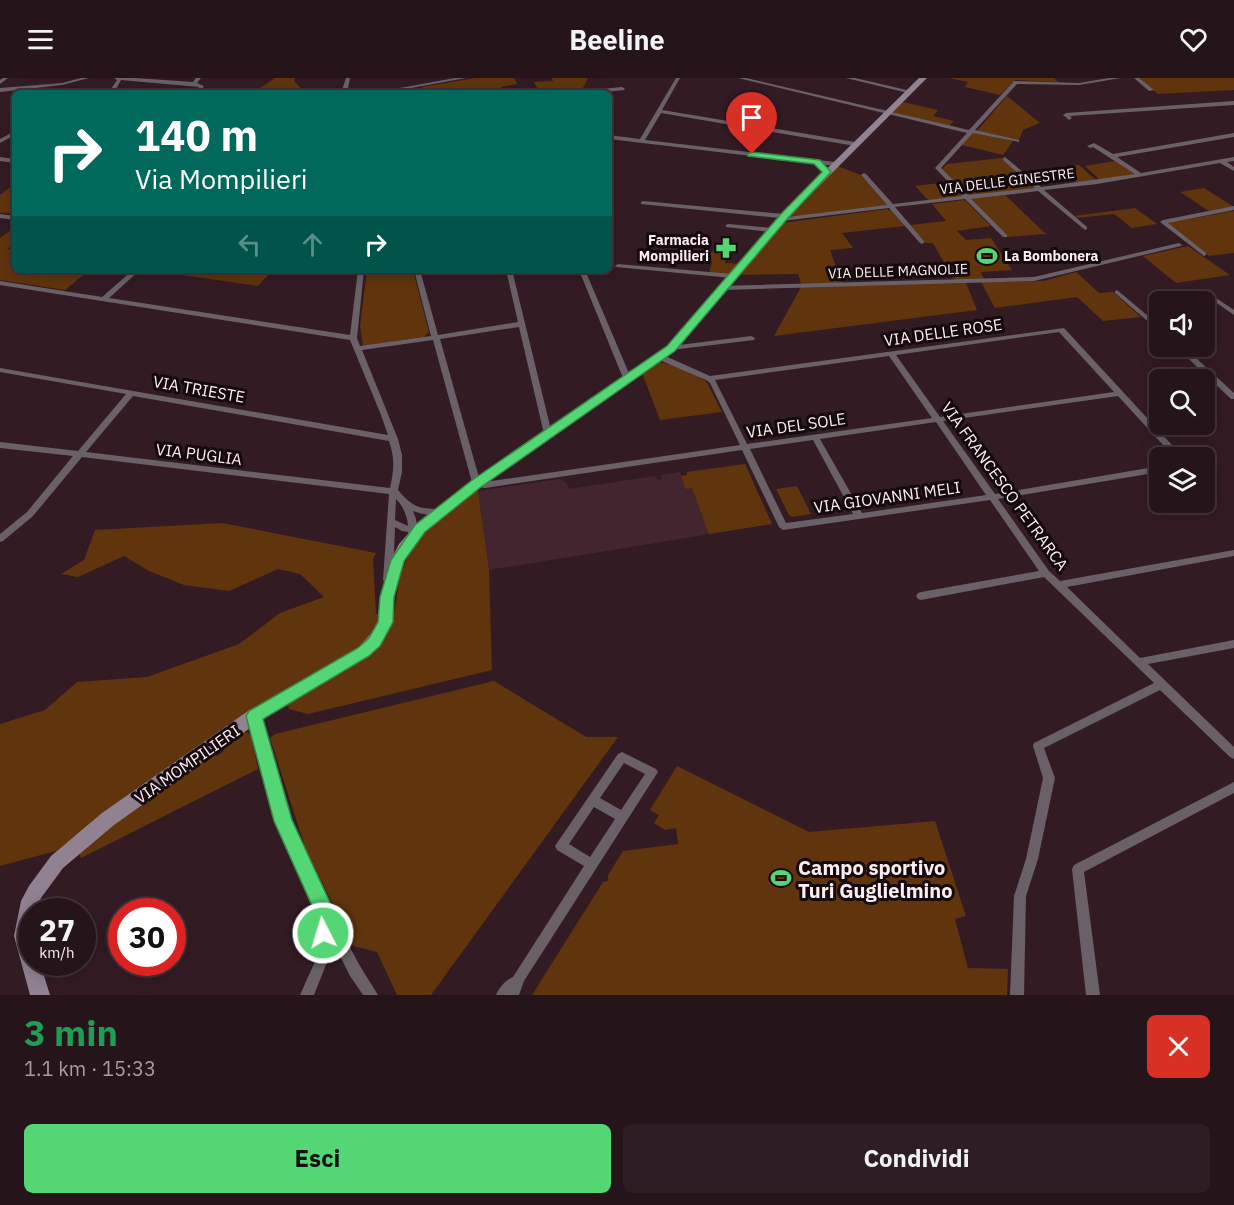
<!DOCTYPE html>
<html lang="it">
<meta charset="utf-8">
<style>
:root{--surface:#26141b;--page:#2e1d24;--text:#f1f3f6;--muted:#a49ea3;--line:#42333a;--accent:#53d673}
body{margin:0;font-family:"IBM Plex Sans",sans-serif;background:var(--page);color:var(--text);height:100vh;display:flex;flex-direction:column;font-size:22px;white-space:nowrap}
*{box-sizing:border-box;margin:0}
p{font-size:20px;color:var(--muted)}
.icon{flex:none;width:33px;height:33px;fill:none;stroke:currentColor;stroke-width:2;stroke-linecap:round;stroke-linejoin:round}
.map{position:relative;height:917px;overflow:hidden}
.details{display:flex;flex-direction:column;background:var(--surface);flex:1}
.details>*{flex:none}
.top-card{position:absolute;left:12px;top:12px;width:600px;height:183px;border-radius:9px;box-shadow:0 3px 15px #0003,0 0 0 2px var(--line);background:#00695c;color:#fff;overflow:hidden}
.fabs{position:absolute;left:1149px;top:213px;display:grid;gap:12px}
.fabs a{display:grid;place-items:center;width:66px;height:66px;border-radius:9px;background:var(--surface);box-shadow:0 3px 15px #0003,0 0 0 2px var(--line);font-size:30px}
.speed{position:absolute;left:18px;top:820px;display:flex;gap:12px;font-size:30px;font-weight:700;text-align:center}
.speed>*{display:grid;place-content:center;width:78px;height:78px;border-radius:50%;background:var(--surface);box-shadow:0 3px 15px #0003,0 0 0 2px var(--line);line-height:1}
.speed small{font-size:15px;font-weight:400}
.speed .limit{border:9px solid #d22;background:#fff;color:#111}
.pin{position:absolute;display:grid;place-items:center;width:51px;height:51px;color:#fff;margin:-62px -26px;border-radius:50% 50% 50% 0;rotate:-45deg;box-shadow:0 0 6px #0007}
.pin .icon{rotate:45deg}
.me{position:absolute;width:66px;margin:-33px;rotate:355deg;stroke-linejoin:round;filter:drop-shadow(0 0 4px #0008)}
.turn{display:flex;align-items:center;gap:21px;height:126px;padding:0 24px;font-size:27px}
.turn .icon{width:78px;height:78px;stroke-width:2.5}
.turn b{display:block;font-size:42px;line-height:51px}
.lanes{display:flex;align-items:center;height:57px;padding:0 24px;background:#0003;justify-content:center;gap:30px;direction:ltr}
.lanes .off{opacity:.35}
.round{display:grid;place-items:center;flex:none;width:63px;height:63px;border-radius:9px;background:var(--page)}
.summary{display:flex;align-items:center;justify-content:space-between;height:102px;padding:0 24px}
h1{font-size:36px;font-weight:700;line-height:45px;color:#1e9e55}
.cta{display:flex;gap:12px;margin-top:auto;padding:12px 24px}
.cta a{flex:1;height:69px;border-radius:9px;background:var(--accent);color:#111;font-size:24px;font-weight:700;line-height:69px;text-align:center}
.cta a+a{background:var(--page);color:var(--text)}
header{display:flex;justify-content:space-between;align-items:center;height:78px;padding:0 24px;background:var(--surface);font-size:27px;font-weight:700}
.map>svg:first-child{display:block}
.built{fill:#432530}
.green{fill:#60340c}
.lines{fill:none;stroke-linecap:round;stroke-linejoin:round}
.street{fill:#696068;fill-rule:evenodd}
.secondary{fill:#908290;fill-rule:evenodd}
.route{fill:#53d673;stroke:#368b4b;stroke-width:1.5}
.labels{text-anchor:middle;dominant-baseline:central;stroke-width:6;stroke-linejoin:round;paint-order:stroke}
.far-street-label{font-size:14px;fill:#feedf2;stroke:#14090d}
.far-poi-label{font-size:14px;font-weight:bold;fill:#feedf2;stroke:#14090d;text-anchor:end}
.street-label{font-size:16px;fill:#feedf2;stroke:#14090d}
.near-poi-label{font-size:20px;font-weight:bold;fill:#feedf2;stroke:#14090d;text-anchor:start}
</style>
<header><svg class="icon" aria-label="menu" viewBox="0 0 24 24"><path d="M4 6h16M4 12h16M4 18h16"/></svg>Beeline<svg class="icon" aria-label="heart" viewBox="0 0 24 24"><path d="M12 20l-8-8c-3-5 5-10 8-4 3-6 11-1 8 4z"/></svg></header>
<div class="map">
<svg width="1234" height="917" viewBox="0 0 1234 917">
<rect width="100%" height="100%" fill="#331b24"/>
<path class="built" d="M745,386L772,446L489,492L478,413L560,401L567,405L569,411L655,398L657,402L662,401L661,397L680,394L681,398L687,397V394Z"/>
<path class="green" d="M275,0H295L294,3L306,15L339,14V15H252Z
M475,0H514L517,6L501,9L502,15H423L422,9Z
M552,0H588L581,14L540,15L534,4L553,3Z
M949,0H1054L1058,4L1015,2L1000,17L965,9L968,4Z
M1138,0H1234V12L1158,16Z
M1007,18L1040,45L1023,52L1019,62L977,53Z
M903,24L938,32L933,38L954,43L949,48L892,34Z
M973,54L1013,63L1003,77L962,67Z
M1002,80L1037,110L967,119L941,92L947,86Z
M1115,83L1137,96L1100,102L1085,88Z
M1079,87L1097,103L1077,105L1058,89Z
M837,88L861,97L888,128L801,139L790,138Z
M948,104L963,119L929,123L915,108Z
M9,110L15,111V135H0V117Z
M1204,110L1234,129L1209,133L1180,114Z
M1005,117L1046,156L1008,159L970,121Z
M965,122L991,148L957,153L966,162L991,160L1012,192L981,194L984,201L954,202L933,165H926L910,147L946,143L932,126Z
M1135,130L1157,146L1132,150L1114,136L1078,140L1074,138Z
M887,131L892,133L905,148L842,155L853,170L830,172L842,205L801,206L798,196L738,197L782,145Z
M1234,133V175L1209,178L1167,145Z
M15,149V165L7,171L15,172V192H89L65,212L0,202V160Z
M1188,168L1230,197L1176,205L1143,178Z
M692,171L726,174L725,185L739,186L730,197L709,195L712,184L690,182Z
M148,192H273L258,208Z
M367,192H413L429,254L424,259L363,268L360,248Z
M1076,194L1099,215L1113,214L1141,239L1103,243L1077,219L995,230L981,204L1044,203Z
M966,205L977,232L774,258L801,209Z
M657,284L681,289L706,303L722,334L660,342L642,295Z
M745,386L772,446L709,456L692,410L686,411L681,398L687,397V394Z
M797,408L811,436L792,439L789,437L776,411Z
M473,413H478L489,492L492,592L308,636L289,631L288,627L291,623C319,606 363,587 383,562C396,545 395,524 399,504C408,462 441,439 473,413Z
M222,445L376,475L373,481L376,535L379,538L377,548L367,564L121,723L56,773L0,788V646L45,632L77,604L147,599L239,566L280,535L324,519L300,496L278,491L229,513L184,507L149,493L124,478L78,499L61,496L84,482L95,452Z
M494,603L586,659H618L431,917H397L377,874L353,868L305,769L270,660L275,656Z
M244,653L251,657L258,691L81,780L78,771L206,677L217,678L223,674L225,664Z
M677,688L809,754L935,743L966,838L955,841L968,890L1008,891L1007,917H532L603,804L608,803V797L623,773L678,766L676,750L665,752L654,745L659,737L650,732Z"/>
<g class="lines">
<path class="street" d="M3,0H8L0,6V2Z
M81,0H89L62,7L0,14V10L62,5Z
M114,0H135L193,4L196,0H201L197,5L204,8L200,15H194L199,9L121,2L114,15H108L117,2Z
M346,0H350L347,15H341Z
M455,0H466L384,15H372Z
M676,0H680L662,32L855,64L858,66L855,68L661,35L645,62L835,84L838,86L835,88L609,61V57L640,61Z
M738,0H746L969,52L1014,3L1079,5L1109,0H1121L1079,7L1017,6L975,52L1019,62V64L973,55L941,90L968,117L1035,110L1003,82V80L1005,79L1041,109L1135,96L1093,69L1090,70L1087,68L1094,65L1113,76L1234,55V59L1117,79L1141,95L1234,79V83L1227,84L1234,89V93L1220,85L1097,106L1044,112L1087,149V151L1085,152L1038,113L971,121L1007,157V159H1003L965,121L895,129L924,163L925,164L922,166L920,165L889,130L782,143L779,141L780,140L641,126V124L643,123L784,136L787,139L887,127L862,98L861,97L864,95L866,96L893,126L962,118L935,90L967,55Z
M846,0H855L911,13L908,15Z
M1134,0H1139L1154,12L1149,13Z
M622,9L625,11L624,12L596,15H578L581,13Z
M1234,23V27L1070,38L1072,40L1069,42L1063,37L1066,35Z
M15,53V57L0,65V61Z
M0,79L15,81V85L0,83Z
M1234,128V132L1168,145L1206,175V177L1204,178L1160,144L1163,142Z
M0,136L15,138V142L0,140Z
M728,146L772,150L775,152L772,154L726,149V147Z
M1179,165L1182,167L1181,168L1034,203L723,212L720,210L723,208L1034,199Z
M618,186L732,196L735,198L732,200L616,189L615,188Z
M133,192H140L109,220L350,257L358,192H364L357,260L360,268L431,258L414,192H420L438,257L518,244L506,192H512L552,356L551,358L548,359L544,356L519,249L440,261L480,403L485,404L740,367L710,305L706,302L657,281V277H663L710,298L1064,250L1184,380H1175L1118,318L943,343L995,416L1160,388V394L998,421L1049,493L1060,503L1234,472V478L1067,509L1140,580L1234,562V570L1148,586L1234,669V681L1230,679L1160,612L1044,670L1055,700L1038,781L1026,818L1024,917H1010L1014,818L1026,781L1043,700L1033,668L1034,665L1154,605L1044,499L921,522L918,521L916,518L918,515L921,514L1039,493L990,422L783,452L779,449L742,372L485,410L473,408L433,262L362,272L398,361L402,377V394L398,412C405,420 412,428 423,430C431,431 438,430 443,434C436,440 422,436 413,433L416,441L417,448L421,451L417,454L416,461H410L408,454L402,453L395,449L393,502L391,504H385L383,502L389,416L82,379L33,438L3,463L0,464V456L27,434L73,378L0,370V364L78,373L126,316L0,294V290L388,357L381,337L350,262L0,207V203L102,219ZM1059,254L1114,314L940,339L896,277ZM889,278L932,340L747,366L715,302ZM133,318L389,363C395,381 394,392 390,410L86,374ZM936,344L986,417L862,435L820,361ZM813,362L853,436L786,445L750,371ZM396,421C403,428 407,437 408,448L395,442Z
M579,192H585L631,300L630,302H624L623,300Z
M1117,212L1160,248V254L1115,215V213Z
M1213,218L1234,232V237L1211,221L1210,220Z
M751,258L755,260L754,262L671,272L667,270L671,268Z
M1175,268H1183L1234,315V321H1231Z
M254,634L258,635L259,638L289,743L327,827L360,888L378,917H363L350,898L329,856V879L314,917H300L317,879V833L277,743L249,638L250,635Z
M622,674L656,691L658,694L656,697L524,903L519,917H496C499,910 505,902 513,899L584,788L557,772L555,768L618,676ZM624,685L645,696L621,732L600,720ZM594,729L615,741L590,779L569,766Z
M1234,704V715L1084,794L1100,917H1086L1072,791L1074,787Z"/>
<path class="secondary" d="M919,0H927L787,140L678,270L481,409L425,454L409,473L405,482L394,519L392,544L388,554L368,578L260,643L114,747L63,790L41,820L36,834H32V885H40L50,917H30L14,858L21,823L29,808L51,778L102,735L248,633L358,570L375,551L378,544L380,519L391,482L399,466L415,448L471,403L670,266L781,136Z"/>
</g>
<path class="route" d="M752,74L820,82L831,94L788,140L675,273L481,409L425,454L404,483L394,519L393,544L380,568L369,578L263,641L292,742L333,831V855L330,862L323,865L317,862L314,855V832L274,743L246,638L249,633L358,570L369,560L378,544L380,519L391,482L415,447L471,403L667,268L781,136L822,94L814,86L748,78L747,76Z"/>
<defs>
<g id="pharmacy-bare" transform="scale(1.62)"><path d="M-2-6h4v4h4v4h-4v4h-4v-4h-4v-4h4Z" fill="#53d673" stroke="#14090d" stroke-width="2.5" paint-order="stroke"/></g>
<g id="stadium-bare" transform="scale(1.62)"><path d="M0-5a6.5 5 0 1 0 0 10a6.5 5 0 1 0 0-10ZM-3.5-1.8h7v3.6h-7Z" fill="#53d673" stroke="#14090d" stroke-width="2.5" paint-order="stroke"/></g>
</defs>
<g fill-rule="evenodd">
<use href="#pharmacy-bare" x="726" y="170"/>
<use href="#stadium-bare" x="987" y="178"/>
<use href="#stadium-bare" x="781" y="800"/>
</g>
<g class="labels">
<g class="far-street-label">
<text transform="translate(1007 103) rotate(-7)">VIA DELLE GINESTRE</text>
<text transform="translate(898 193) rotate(-2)">VIA DELLE MAGNOLIE</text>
</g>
<g class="far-poi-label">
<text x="709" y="162">Farmacia<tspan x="709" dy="16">Mompilieri</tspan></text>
<text x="1004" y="178" text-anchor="start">La Bombonera</text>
</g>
<g class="street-label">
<text transform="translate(943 254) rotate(-8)">VIA DELLE ROSE</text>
<text transform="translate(199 311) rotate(10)">VIA TRIESTE</text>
<text transform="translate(796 347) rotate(-8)">VIA DEL SOLE</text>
<text transform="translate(199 376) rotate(7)">VIA PUGLIA</text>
<text transform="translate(1005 408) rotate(54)">VIA FRANCESCO PETRARCA</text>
<text transform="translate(887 419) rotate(-8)">VIA GIOVANNI MELI</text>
<text transform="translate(187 686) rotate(-35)">VIA MOMPILIERI</text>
</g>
<g class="near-poi-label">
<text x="798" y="789">Campo sportivo<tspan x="798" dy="23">Turi Guglielmino</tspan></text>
</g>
</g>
</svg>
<div class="fabs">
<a><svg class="icon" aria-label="sound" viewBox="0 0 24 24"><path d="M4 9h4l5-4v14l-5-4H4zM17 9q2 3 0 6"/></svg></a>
<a><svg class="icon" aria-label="search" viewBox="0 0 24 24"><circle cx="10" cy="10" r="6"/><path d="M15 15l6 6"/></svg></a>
<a><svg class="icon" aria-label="layers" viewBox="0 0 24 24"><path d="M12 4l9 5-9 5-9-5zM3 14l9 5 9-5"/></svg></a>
</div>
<div class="speed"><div>27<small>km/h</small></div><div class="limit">30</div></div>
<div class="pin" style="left:752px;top:76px;background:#d93025"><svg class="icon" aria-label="arrive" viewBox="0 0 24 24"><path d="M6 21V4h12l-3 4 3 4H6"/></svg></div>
<svg class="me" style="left:323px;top:855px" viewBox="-20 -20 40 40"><circle r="17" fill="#53d673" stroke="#fff" stroke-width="3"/><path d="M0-11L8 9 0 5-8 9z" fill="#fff"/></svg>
<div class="top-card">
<div class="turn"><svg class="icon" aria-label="right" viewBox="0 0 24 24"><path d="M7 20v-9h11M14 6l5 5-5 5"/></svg><div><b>140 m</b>Via Mompilieri</div></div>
<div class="lanes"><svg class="icon off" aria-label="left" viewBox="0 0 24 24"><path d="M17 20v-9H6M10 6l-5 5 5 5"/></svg><svg class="icon off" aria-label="ahead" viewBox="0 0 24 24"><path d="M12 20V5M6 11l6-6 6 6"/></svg><svg class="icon" aria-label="right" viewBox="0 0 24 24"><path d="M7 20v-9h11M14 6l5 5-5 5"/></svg></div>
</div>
</div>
<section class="details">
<div class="summary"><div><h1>3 min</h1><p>1.1 km · 15:33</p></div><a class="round" style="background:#d93025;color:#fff"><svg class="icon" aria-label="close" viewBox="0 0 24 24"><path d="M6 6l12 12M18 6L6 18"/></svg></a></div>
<div class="cta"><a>Esci</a><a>Condividi</a></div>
</section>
